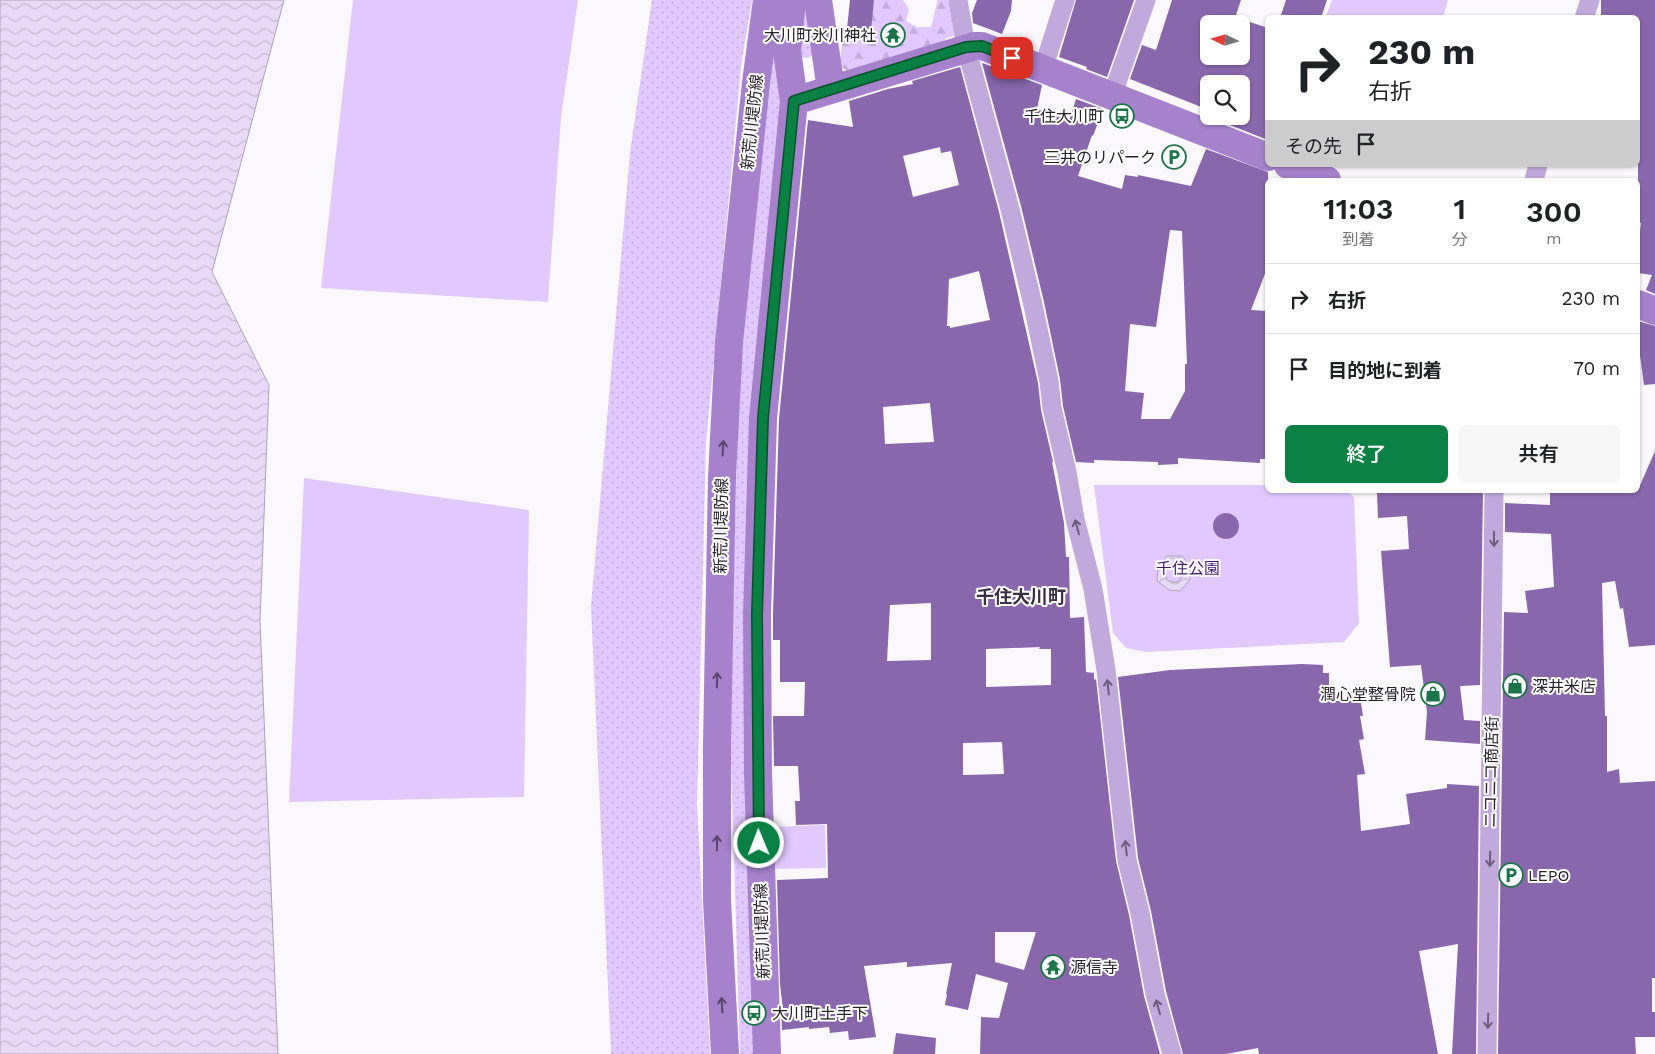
<!DOCTYPE html>
<html lang="ja">
<meta charset="utf-8">
<style>
:root{--surface:#fff;--page:#f6f6f6;--text:#202124;--muted:#757577;--line:#e0e0e0;--accent:#0b8043}
body{margin:0;font-family:"Work Sans","Noto Sans JP",sans-serif;background:var(--page);color:var(--text);height:100vh;display:flex;flex-direction:column;font-size:19px;white-space:nowrap}
*{box-sizing:border-box;margin:0}
p{font-size:16px;color:var(--muted)}
.icon{flex:none;width:28px;height:28px;fill:none;stroke:currentColor;stroke-width:2;stroke-linecap:round;stroke-linejoin:round}
.map{position:relative;flex:1;overflow:hidden}
.drawer{position:absolute;left:1265px;top:178px;width:375px;height:315px;display:flex;flex-direction:column;background:var(--surface);border-radius:8px;box-shadow:0 1px 4px #0004}
.drawer>*{flex:none}
.hud{position:absolute;left:1265px;top:15px;width:375px;height:152px;border-radius:8px;box-shadow:0 1px 4px #0004;background:#fff;color:var(--text);overflow:hidden}
.needle{width:32px;rotate:275deg}
.tools{position:absolute;left:1200px;top:15px;display:grid;gap:10px}
.tools a{display:grid;place-items:center;width:50px;height:50px;border-radius:8px;background:var(--surface);box-shadow:0 1px 4px #0004;font-size:25px}
.pin{position:absolute;display:grid;place-items:center;width:42px;height:42px;color:#fff;margin:-21px;border-radius:10px;box-shadow:0 2px 8px #0006}
.me{position:absolute;width:55px;margin:-28px;rotate:359deg;stroke-linejoin:round;filter:drop-shadow(0 0 4px #0008)}
.turn{display:flex;align-items:center;gap:18px;height:105px;padding:0 20px;font-size:22px}
.turn .icon{width:65px;height:65px;stroke-width:2.5}
.turn b{display:block;font-size:35px;line-height:42px}
.then{display:flex;align-items:center;height:48px;padding:0 20px;background:#0003;gap:10px;font-size:19px}
.eta{display:flex;justify-content:space-evenly;align-items:center;height:85px;text-align:center}
.eta b{font-size:30px;font-weight:600;line-height:35px}
.primary-button{display:flex;gap:10px;margin-top:auto;padding:10px 20px}
.primary-button a{flex:1;height:58px;border-radius:8px;background:var(--accent);color:#fff;font-size:20px;font-weight:600;line-height:58px;text-align:center}
.primary-button a+a{background:var(--page);color:var(--text)}
ul{padding:0;list-style:none}
li{display:flex;align-items:center;gap:15px;height:70px;padding:0 20px;border-top:1px solid var(--line)}
li div{flex:1}
li b{display:block;font-size:19px}
li em{font-style:normal}
.map>svg:first-child{display:block}
.grass{fill:url(#grass-dots)}
.forest{fill:url(#forest-firs)}
.park{fill:#e2c8fe}
.water{fill:url(#water-waves);stroke:#ada2ba;fill-rule:evenodd}
.building{fill:#8a67ac;fill-rule:evenodd}
.lines{fill:none;stroke-linecap:round;stroke-linejoin:round}
.street{stroke:#c2a9dc;stroke-width:19}
.secondary{stroke:#a781cc;stroke-width:28}
.oneway{stroke:#5a476b}
.oneway2{stroke:#6c5e7b}
.route-casing{stroke:#07532c;stroke-width:12}
.route{stroke:#0b8043;stroke-width:9}
.labels{text-anchor:middle;dominant-baseline:central;stroke-width:4;stroke-linejoin:round;paint-order:stroke}
.poi-label{font-size:16px;fill:#26212b;stroke:#fff;text-anchor:end}
.street-label{font-size:16px;fill:#26212b;stroke:#fff}
.park-label{font-size:16px;fill:#49186d;stroke:#fff}
.neighbourhood-label{font-size:18px;font-weight:bold;fill:#3a3045;stroke:#fff}
</style>
<div class="map">
<svg width="1655" height="1054" viewBox="0 0 1655 1054">
<defs>
<pattern id="grass-dots" width="8" height="8" patternUnits="userSpaceOnUse" patternTransform="scale(1.25)"><rect width="8" height="8" fill="#e2c8fe"/><path d="M2 2h.1M6 6h.1" fill="none" stroke="#c2acda" stroke-width="1.8" stroke-linecap="round"/></pattern>
<pattern id="forest-firs" width="22" height="20" patternUnits="userSpaceOnUse" patternTransform="scale(1.25)"><rect width="22" height="20" fill="#e2c8fe"/><path d="M5 1l3.5 6h-7zM16 11l3.5 6h-7z" fill="#c2acda"/></pattern>
<pattern id="water-waves" width="16" height="10" patternUnits="userSpaceOnUse" patternTransform="scale(1.25)"><rect width="16" height="10" fill="#e7d9f7"/><path d="M0 5q4-4 8 0t8 0" fill="none" stroke="#c6bad4"/></pattern>
</defs>
<rect width="100%" height="100%" fill="#faf7fd"/>
<path class="grass" d="M652,0H752L741,66L706,443L697,804L710,1054H611L591,606L630,153Z
M780,0L785,82L758,1054H740L730,726L739,372L770,73Z
M799,0H808L814,54L810,57L800,58Z"/>
<path class="forest" d="M868,0H903L909,9L906,21L917,27H931L937,3V0H951L957,27L953,36L946,38L943,43L847,70L840,67C841,32 849,27 868,0Z"/>
<path class="park" d="M353,0H578L561,117L548,302L321,288Z
M1332,0H1448L1443,17H1326Z
M304,478L529,510L524,797L289,802Z
M1094,485H1267L1268,490H1345L1354,497L1359,623L1344,642L1147,652L1126,648L1113,633Z
M825,825L826,868L772,869L771,827Z"/>
<path class="water" d="M0,0H284L212,272L269,385L260,621L278,1054H0Z
M1167,556H1182L1190,565V580L1180,591L1169,590L1157,581L1158,566ZM1174,564L1180,567L1183,575L1178,582H1172L1167,580L1165,571L1168,566Z"/>
<path class="building" d="M850,0H874L871,31L847,29Z
M977,0H1012L1011,11L1002,34L973,23L972,13Z
M1076,0H1134L1107,77L1086,69L1087,67L1059,57Z
M1172,0H1241L1233,24H1209V56H1241V19L1268,28V140L1217,120L1218,116H1241V84H1209V110L1130,79L1142,45L1156,50Z
M1286,0H1327L1321,18H1280Z
M1601,0H1655V294L1646,290L1652,275L1638,273V246L1641,223L1638,222V18H1601Z
M982,63L996,68V70L1006,72L1042,85L1037,109L1069,121L1076,99L1103,109L1093,136L1092,135L1078,176L1122,189L1125,175L1138,177V175L1191,186L1206,149L1268,172V266L1251,310L1268,311V459H1260V463L1178,458V464L1158,465V462L1094,460V463L1076,462L1063,406L1060,379L1044,302L1021,206ZM1170,230L1182,231L1187,364H1185V391L1170,419H1141L1144,393L1125,391L1130,324L1156,327Z
M960,67L999,212L1038,383L1041,410L1053,462H1052L1064,523L1066,557H1069L1070,618L1084,617L1086,672L1094,673V680L1096,679L1116,861L1129,915L1144,996L1160,1054H980L981,1017L999,1018L1008,983L976,974L968,1010L945,1005L947,994H946L952,963L907,967V962L864,966L876,1037L849,1040L848,1031L830,1033L829,1027L809,1029V1027L782,1030L781,1009H783L780,984L777,880L828,878L827,824L796,825L795,801H800L798,766H774L773,716H804L805,682H780V640H773V614L779,419L808,120L853,127L849,101L888,89L913,84L912,81ZM940,147L941,153L951,151L959,185L913,197L903,156ZM979,271L990,320L950,328V326H947L949,279ZM930,403L934,442L885,444L883,407ZM931,603V660L887,661L890,605ZM1040,647L1039,649H1051V685L986,687V649ZM1002,742L1004,774L963,775V743ZM995,932H1036L1024,970L995,962Z
M1638,321L1655,326V384L1644,385L1638,341Z
M1655,451V645L1629,647L1623,608L1620,609L1615,581L1602,583L1605,716H1607V772L1619,769L1620,783L1655,781V978H1652V1012H1655V1037H1635L1636,1054H1498L1504,612L1528,613L1525,591L1554,587L1551,534L1505,532V503L1550,505V490H1638Z
M1378,490H1483L1480,685L1460,686L1464,720L1480,721V744L1425,740L1427,712L1421,665L1390,667L1381,551L1409,549L1407,516L1378,518L1377,493H1378Z
M1213 526a13 13 0 1 1 26 0a13 13 0 1 1-26 0Z
M1302,664L1323,665V673H1329V702L1360,697L1363,716H1360L1364,739L1359,740L1365,774L1357,775L1361,831L1410,824L1406,794L1447,788V784L1479,786L1476,1054H1452L1458,944L1419,951L1438,1054H1259L1258,1048L1226,1054H1183L1166,991L1151,911L1138,858L1118,677L1170,670Z
M896,1033L936,1038L935,1054H893Z"/>
<g class="lines">
<path class="street" d="M958,0L966,47L1010,209L1033,305L1049,381L1052,408L1067,472L1075,519L1093,589L1106,670L1127,860L1140,913L1155,994L1172,1054
M1584,18L1590,0
M1043,69L1065,0
M1112,96L1146,0
M1534,180L1538,165
M1487,1054L1494,490"/>
<path class="secondary" d="M818,0L831,90
M794,101L975,46H982L1043,69L1268,157
M1288,165L1327,180
M1638,304L1655,311
M725,1054L717,900V744L722,477L729,342L756,83L767,0
M767,1054L758,773L757,614L763,418L794,101L787,51L792,0"/>
</g>
<defs><path id="oneway-shaft" d="M-6 0H5M1.5-3L5.5 0L1.5 3" fill="none" stroke-width="1.6" stroke-linecap="round" stroke-linejoin="round" transform="scale(1.25)"/></defs>
<g class="oneway">
<use href="#oneway-shaft" transform="translate(723 448) rotate(-87)"/>
<use href="#oneway-shaft" transform="translate(717 680) rotate(-89)"/>
<use href="#oneway-shaft" transform="translate(717 843) rotate(-90)"/>
<use href="#oneway-shaft" transform="translate(722 1005) rotate(-93)"/>
</g>
<g class="oneway2">
<use href="#oneway-shaft" transform="translate(1077 527) rotate(-105)"/>
<use href="#oneway-shaft" transform="translate(1494 539) rotate(90)"/>
<use href="#oneway-shaft" transform="translate(1108 687) rotate(-96)"/>
<use href="#oneway-shaft" transform="translate(1126 848) rotate(-96)"/>
<use href="#oneway-shaft" transform="translate(1490 859) rotate(91)"/>
<use href="#oneway-shaft" transform="translate(1158 1007) rotate(-106)"/>
<use href="#oneway-shaft" transform="translate(1488 1021) rotate(91)"/>
</g>
<g class="lines">
<g class="route-casing">
<path id="route" d="M759,843L757,614L763,418L794,101L966,47L982,46L1012,58"/>
</g>
<use href="#route" class="route"/>
</g>
<defs>
<g id="temple-ring" transform="scale(1.25)"><circle r="9.5" fill="#fff" stroke="#1c7549" stroke-width="1.5"/><path d="M0-6L5-2H3V0L6.5 2.5H4V6H1.5V3h-3V6H-4V2.5H-6.5L-3 0V-2H-5Z" fill="#1c7549"/></g>
<g id="bus-ring" transform="scale(1.25)"><circle r="9.5" fill="#fff" stroke="#1c7549" stroke-width="1.5"/><path d="M-5-6H5V4H4V6H2V4H-2V6H-4V4H-5ZM-3.5-4V0h7V-4ZM-3.5 1.2v1.5H-2V1.2ZM2 1.2v1.5H3.5V1.2Z" fill="#1c7549"/></g>
<g id="parking-ring" transform="scale(1.25)"><circle r="9.5" fill="#fff" stroke="#1c7549" stroke-width="1.5"/><path d="M-3.5-5.5H1a3.5 3.5 0 0 1 0 7H-1V5.5H-3.5ZM-1-3.4V-.6H.8a1.4 1.4 0 0 0 0-2.8Z" fill="#1c7549"/></g>
<g id="shop-ring" transform="scale(1.25)"><circle r="9.5" fill="#fff" stroke="#1c7549" stroke-width="1.5"/><path d="M-5-2.5h2.3a2.7 3.5 0 0 1 5.4 0H5L5.5 6h-11ZM-1.5-2.5h3a1.5 2.3 0 0 0-3 0Z" fill="#1c7549"/></g>
</defs>
<g fill-rule="evenodd">
<use href="#temple-ring" x="893" y="35"/>
<use href="#bus-ring" x="1122" y="116"/>
<use href="#parking-ring" x="1174" y="157"/>
<use href="#shop-ring" x="1515" y="686"/>
<use href="#shop-ring" x="1433" y="694"/>
<use href="#parking-ring" x="1511" y="875"/>
<use href="#temple-ring" x="1053" y="967"/>
<use href="#bus-ring" x="754" y="1013"/>
</g>
<g class="labels">
<g class="poi-label">
<text x="876" y="35">大川町氷川神社</text>
<text x="1104" y="116">千住大川町</text>
<text x="1156" y="157">三井のリパーク</text>
<text x="1532" y="686" text-anchor="start">深井米店</text>
<text x="1416" y="694">潤心堂整骨院</text>
<text x="1528" y="875" text-anchor="start">LEPO</text>
<text x="1070" y="967" text-anchor="start">源信寺</text>
<text x="772" y="1013" text-anchor="start">大川町土手下</text>
</g>
<g class="street-label">
<text transform="translate(752 122) rotate(-84)">新荒川堤防線</text>
<text transform="translate(721 526) rotate(-89)">新荒川堤防線</text>
<text transform="translate(1491 772) rotate(-89)">ニコニコ商店街</text>
<text transform="translate(762 931) rotate(-92)">新荒川堤防線</text>
</g>
<g class="park-label">
<text x="1188" y="568">千住公園</text>
</g>
<g class="neighbourhood-label">
<text x="1021" y="596">千住大川町</text>
</g>
</g>
</svg>
<div class="tools">
<a><svg class="needle" viewBox="-14 -14 28 28"><path d="M0-13l5 13h-10z" fill="#e53935"/><path d="M0 13l5-13h-10z" fill="#757577"/></svg></a>
<a><svg class="icon" aria-label="search" viewBox="0 0 24 24"><circle cx="10" cy="10" r="6"/><path d="M15 15l6 6"/></svg></a>
</div>
<div class="pin" style="left:1012px;top:58px;background:#d93025"><svg class="icon" aria-label="arrive" viewBox="0 0 24 24"><path d="M6 21V4h12l-3 4 3 4H6"/></svg></div>
<svg class="me" style="left:759px;top:843px" viewBox="-20 -20 40 40"><circle r="17" fill="#0b8043" stroke="#fff" stroke-width="3"/><path d="M0-11L8 9 0 5-8 9z" fill="#fff"/></svg>
<div class="hud">
<div class="turn"><svg class="icon" aria-label="right" viewBox="0 0 24 24"><path d="M7 20v-9h11M14 6l5 5-5 5"/></svg><div><b>230 m</b>右折</div></div>
<div class="then">その先<svg class="icon" aria-label="arrive" viewBox="0 0 24 24"><path d="M6 21V4h12l-3 4 3 4H6"/></svg></div>
</div>
<section class="drawer">
<div class="eta">
<div><b>11:03</b><p>到着</p></div>
<div><b>1</b><p>分</p></div>
<div><b>300</b><p>m</p></div>
</div>
<ul>
<li><svg class="icon" aria-label="right" viewBox="0 0 24 24"><path d="M7 20v-9h11M14 6l5 5-5 5"/></svg><div><b>右折</b></div><em>230 m</em></li>
<li><svg class="icon" aria-label="arrive" viewBox="0 0 24 24"><path d="M6 21V4h12l-3 4 3 4H6"/></svg><div><b>目的地に到着</b></div><em>70 m</em></li>
</ul>
<div class="primary-button"><a>終了</a><a>共有</a></div>
</section>
</div>
